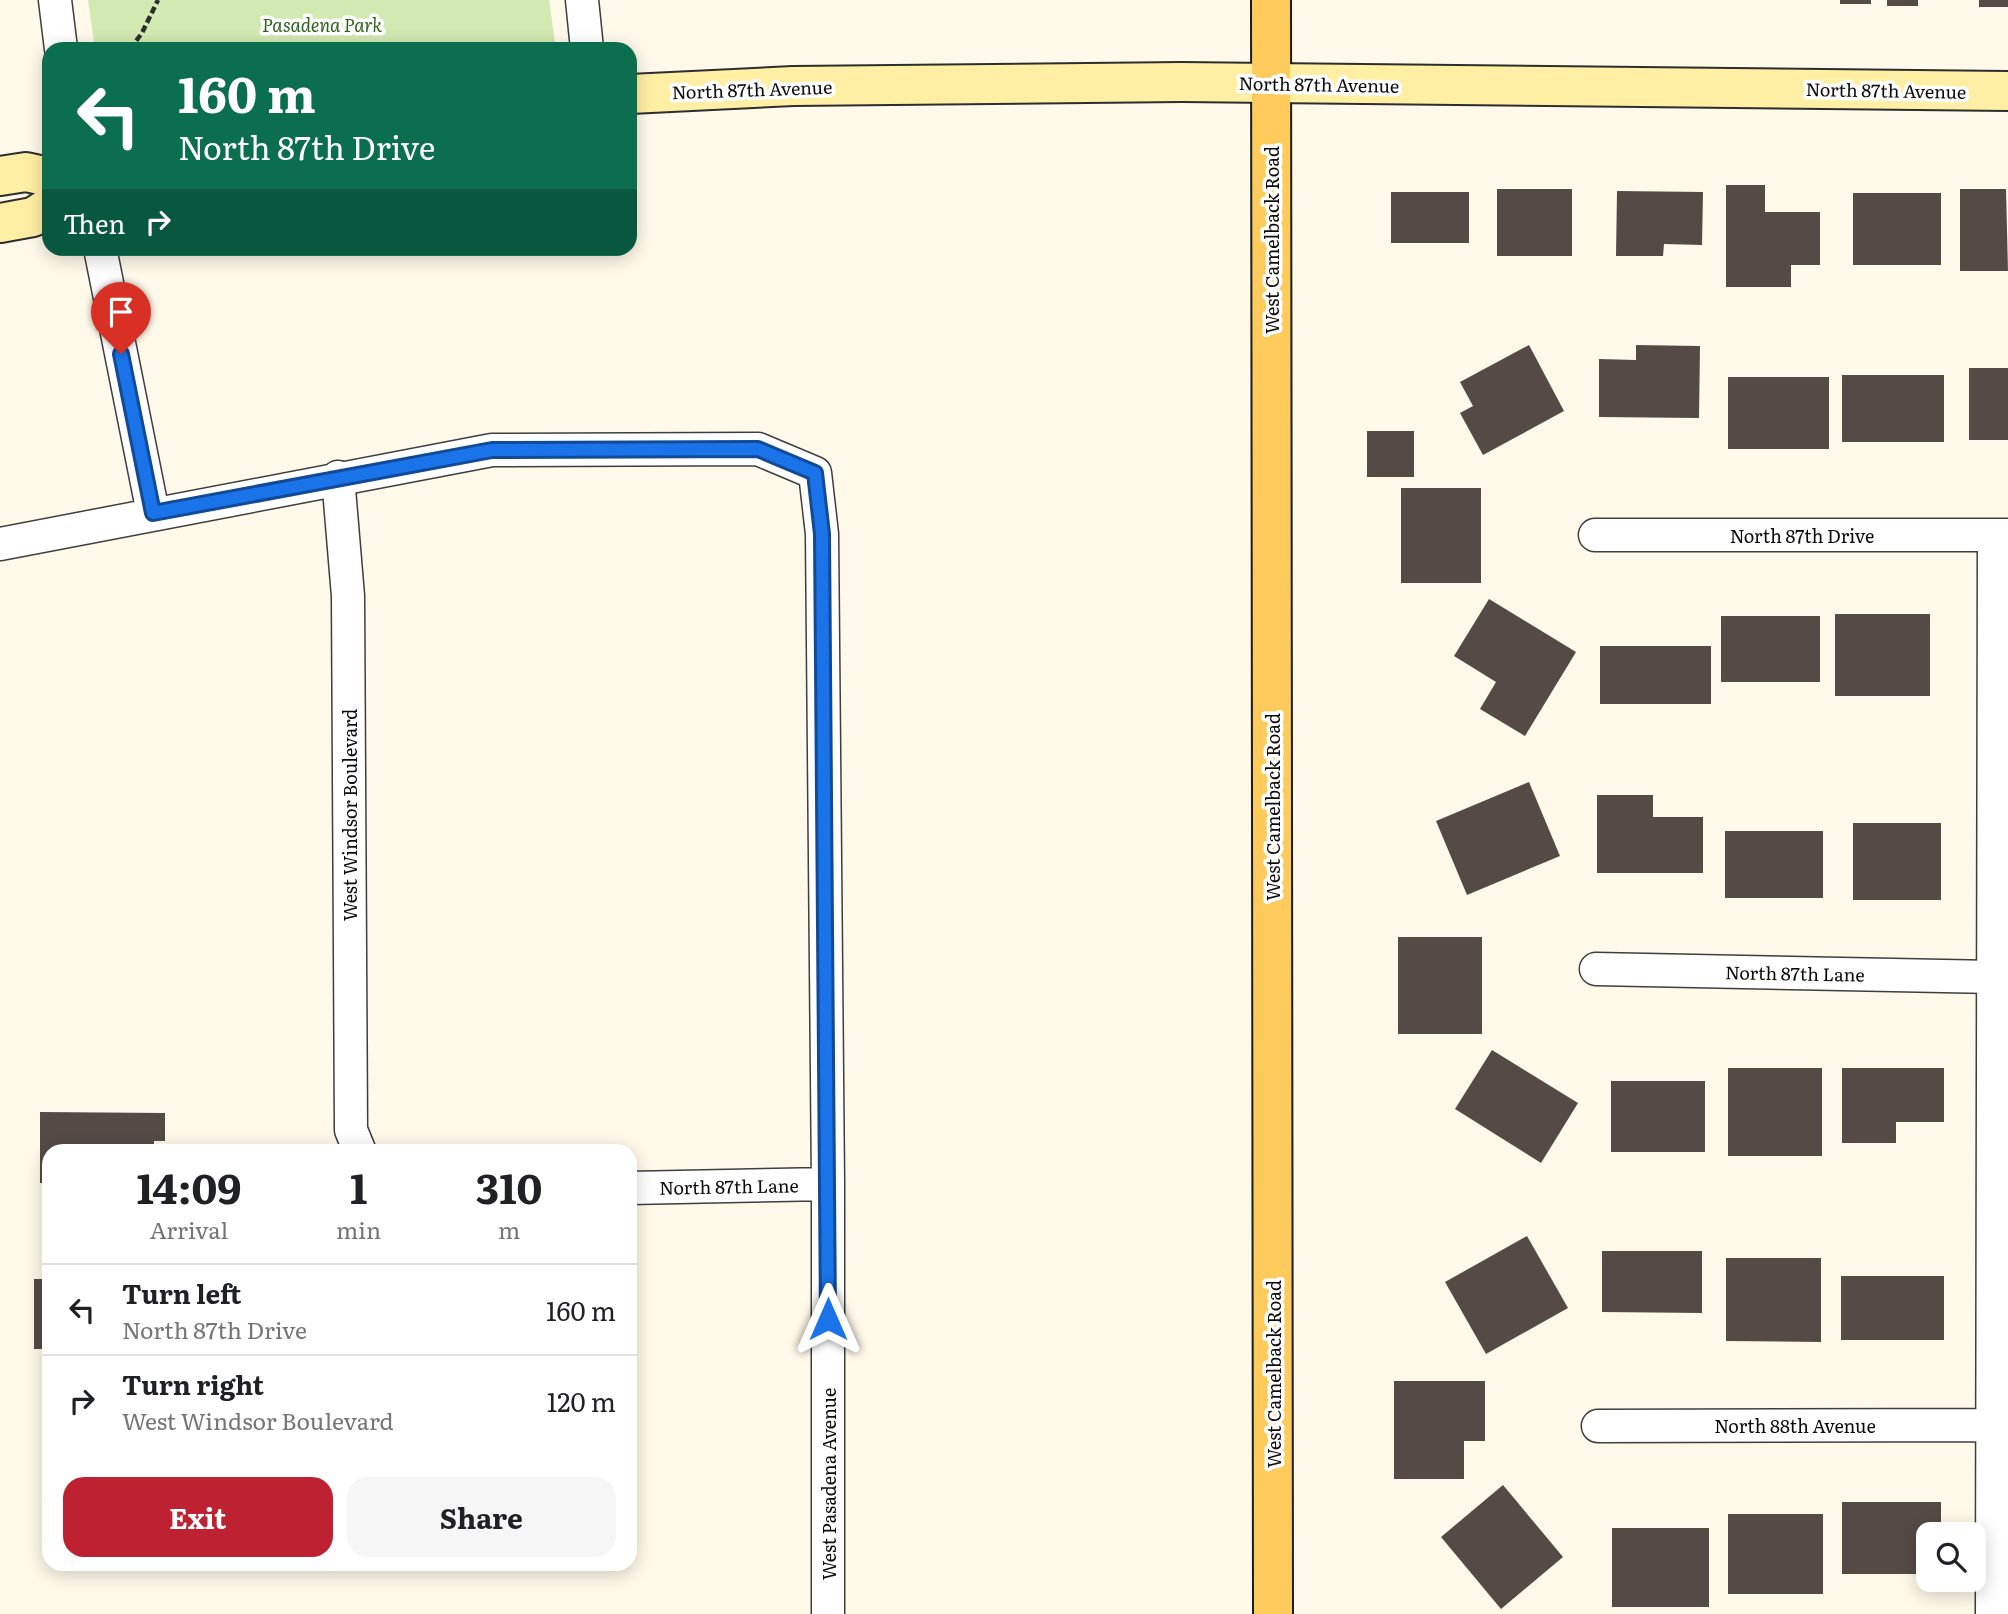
<!DOCTYPE html>
<style>
:root{--surface:#fff;--page:#f6f6f6;--text:#202124;--muted:#757577;--line:#e0e0e0;--accent:#bd2132}
body{margin:0;font-family:Literata,serif;background:var(--page);color:var(--text);height:100vh;display:flex;flex-direction:column;font-size:26px;white-space:nowrap}
*{box-sizing:border-box;margin:0}
p{font-size:23px;color:var(--muted)}
.icon{flex:none;width:38px;height:38px;fill:none;stroke:currentColor;stroke-width:2;stroke-linecap:round;stroke-linejoin:round}
.map{position:relative;flex:1;overflow:hidden}
.side{position:absolute;left:42px;top:1144px;width:595px;height:427px;display:flex;flex-direction:column;background:var(--surface);border-radius:21px;box-shadow:0 4px 18px #0003}
.side>*{flex:none}
.hud{position:absolute;left:42px;top:42px;width:595px;height:214px;border-radius:21px;box-shadow:0 4px 18px #0003;background:#0b6e4f;color:#fff;overflow:hidden}
.tools{position:absolute;left:1916px;top:1522px;display:grid;gap:14px}
.tools a{display:grid;place-items:center;width:70px;height:70px;border-radius:14px;background:var(--surface);box-shadow:0 4px 18px #0003;font-size:35px}
.pin{position:absolute;display:grid;place-items:center;width:60px;height:60px;color:#fff;margin:-72px -30px;border-radius:50% 50% 50% 0;rotate:-45deg;box-shadow:0 0 7px #0007}
.pin .icon{rotate:45deg}
.me{position:absolute;width:77px;margin:-38px;rotate:0deg;stroke-linejoin:round;filter:drop-shadow(0 0 5px #0008)}
.turn{display:flex;align-items:center;gap:24px;height:147px;padding:0 21px;font-size:32px}
.turn .icon{width:91px;height:91px;stroke-width:2.5}
.turn b{display:block;font-size:49px;line-height:60px}
.then{display:flex;align-items:center;height:66px;padding:0 21px;background:#0003;gap:14px;font-size:26px}
.eta{display:flex;justify-content:space-evenly;align-items:center;height:119px;text-align:center}
.eta b{font-size:42px;font-weight:700;line-height:49px}
.action{display:flex;gap:14px;margin-top:auto;padding:14px 21px}
.action a{flex:1;height:80px;border-radius:21px;background:var(--accent);color:#fff;font-size:28px;font-weight:700;line-height:80px;text-align:center}
.action a+a{background:var(--page);color:var(--text)}
ul{padding:0;list-style:none}
li{display:flex;align-items:center;gap:21px;height:91px;padding:0 21px;border-top:2px solid var(--line)}
li div{flex:1}
li b{display:block;font-size:26px}
li em{font-style:normal}
.map>svg:first-child{display:block}
.green{fill:#d2e9b2}
.building{fill:#544b47}
.lines{fill:none;stroke-linecap:round;stroke-linejoin:round}
.street-casing{stroke:#3e3e3e;stroke-width:35}
.secondary-casing{stroke:#2d2d2d;stroke-width:42}
.primary-casing{stroke:#1c1c1c;stroke-width:42}
.path{stroke:#2d2d2d;stroke-width:4.5;stroke-dasharray:7 3.5;stroke-linecap:butt}
.street{stroke:#fff;stroke-width:32}
.secondary{stroke:#ffefa4;stroke-width:38}
.primary{stroke:#fccb5c;stroke-width:38}
.route-casing{stroke:#114b97;stroke-width:18}
.route{stroke:#1a73e8;stroke-width:12}
.labels{text-anchor:middle;dominant-baseline:central;stroke-width:7;stroke-linejoin:round;paint-order:stroke}
.park-label{font-size:18px;font-style:italic;fill:#2e631b;stroke:#fff}
.street-label{font-size:18px;fill:#0b0b0b;stroke:#fff}
</style>
<div class="map">
<svg width="2008" height="1614" viewBox="0 0 2008 1614">
<rect width="100%" height="100%" fill="#fff9e9"/>
<path class="green" d="M88,0H549L556,49H95Z"/>
<path class="building" d="M1840,0H1871V4H1840Z
M1887,0H1918V6H1887Z
M1979,0H2008V7H1979Z
M1726,185H1765V212H1820V265H1791V287H1726Z
M1497,189H1572V256H1497Z
M1960,189H2006L2008,271H1960Z
M1617,191L1703,192L1702,245L1664,244L1663,256H1616Z
M1391,192H1469V243H1391Z
M1853,193H1941V265H1853Z
M1529,345L1564,411L1483,455L1460,413L1473,406L1460,382Z
M1636,345L1700,346L1699,418L1599,417V359L1636,360Z
M1969,368H2008V440H1969Z
M1842,375H1944V442H1842Z
M1728,377H1829V449H1728Z
M1367,431H1414V477H1367Z
M1401,488H1481V583H1401Z
M1489,599L1576,652L1525,736L1480,709L1496,682L1454,656Z
M1835,614H1930V696H1835Z
M1721,616H1820V682H1721Z
M1600,646H1711V704H1600Z
M1529,782L1560,856L1467,895L1436,821Z
M1597,795H1653V817H1703V873H1597Z
M1853,823H1941V900H1853Z
M1725,831H1823V898H1725Z
M1398,937H1482V1034H1398Z
M1492,1050L1578,1103L1541,1163L1455,1109Z
M1728,1068H1822V1156H1728Z
M1842,1068H1944V1122H1896V1143H1842Z
M1611,1081H1705V1152H1611Z
M40,1112L165,1113V1141H154V1152H49V1183H40Z
M1527,1236L1568,1308L1486,1354L1445,1282Z
M1602,1251H1702V1313L1602,1312Z
M1726,1258H1821V1342L1726,1341Z
M1841,1276H1944V1340H1841Z
M34,1279H49V1349H34Z
M1394,1381H1485V1441H1464V1479H1394Z
M1503,1485L1563,1557L1501,1609L1441,1537Z
M1842,1502H1941V1535H1928V1574H1842Z
M1728,1514H1823V1594H1728Z
M1612,1528H1709V1607H1612Z"/>
<g class="lines">
<g class="street-casing">
<path id="street" d="M55,0L61,49
M582,0L587,49
M100,248L153,513
M338,477L348,596L351,1130L360,1152
M1595,535H2008
M0,544L492,450L758,449L815,473L822,534L828,1184V1614
M1596,969L1994,977
M630,1188L828,1184
M1598,1426L1993,1425
M1992,1614L1994,535"/>
</g>
<g class="secondary-casing">
<path id="secondary" d="M630,94L793,86L1182,82L2008,91
M0,176L26,172L49,177
M0,223L33,217L49,207"/>
</g>
<g class="primary-casing">
<path id="primary" d="M1271,0L1273,1614"/>
</g>
<path class="path" d="M130,49L142,33L158,0"/>
<use href="#street" class="street"/>
<use href="#secondary" class="secondary"/>
<use href="#primary" class="primary"/>
</g>
<g class="lines">
<g class="route-casing">
<path id="route" d="M121,354L153,513L492,450L758,449L815,473L822,534L828,1319"/>
</g>
<use href="#route" class="route"/>
</g>
<g class="labels">
<g class="park-label">
<text x="322" y="24">Pasadena Park</text>
</g>
<g class="street-label">
<text transform="translate(1319 84) rotate(1)">North 87th Avenue</text>
<text transform="translate(752 89) rotate(-2)">North 87th Avenue</text>
<text transform="translate(1886 90) rotate(1)">North 87th Avenue</text>
<text transform="translate(1271 240) rotate(-90)">West Camelback Road</text>
<text x="1802" y="535">North 87th Drive</text>
<text transform="translate(1272 807) rotate(-90)">West Camelback Road</text>
<text transform="translate(349 815) rotate(-90)">West Windsor Boulevard</text>
<text transform="translate(1795 973) rotate(1)">North 87th Lane</text>
<text transform="translate(729 1186) rotate(-1)">North 87th Lane</text>
<text transform="translate(1273 1374) rotate(-90)">West Camelback Road</text>
<text x="1795" y="1425">North 88th Avenue</text>
<text transform="translate(828 1484) rotate(-90)">West Pasadena Avenue</text>
</g>
</g>
</svg>
<div class="tools">
<a><svg class="icon" aria-label="search" viewBox="0 0 24 24"><circle cx="10" cy="10" r="6"/><path d="M15 15l6 6"/></svg></a>
</div>
<div class="pin" style="left:121px;top:354px;background:#d93025"><svg class="icon" aria-label="arrive" viewBox="0 0 24 24"><path d="M6 21V4h12l-3 4 3 4H6"/></svg></div>
<svg class="me" style="left:828px;top:1319px" viewBox="-20 -20 40 40"><path d="M0-17L14 15 0 8-14 15z" fill="#1a73e8" stroke="#fff" stroke-width="4"/></svg>
<div class="hud">
<div class="turn"><svg class="icon" aria-label="left" viewBox="0 0 24 24"><path d="M17 20v-9H6M10 6l-5 5 5 5"/></svg><div><b>160 m</b>North 87th Drive</div></div>
<div class="then">Then<svg class="icon" aria-label="right" viewBox="0 0 24 24"><path d="M7 20v-9h11M14 6l5 5-5 5"/></svg></div>
</div>
<section class="side">
<div class="eta">
<div><b>14:09</b><p>Arrival</p></div>
<div><b>1</b><p>min</p></div>
<div><b>310</b><p>m</p></div>
</div>
<ul>
<li><svg class="icon" aria-label="left" viewBox="0 0 24 24"><path d="M17 20v-9H6M10 6l-5 5 5 5"/></svg><div><b>Turn left</b><p>North 87th Drive</p></div><em>160 m</em></li>
<li><svg class="icon" aria-label="right" viewBox="0 0 24 24"><path d="M7 20v-9h11M14 6l5 5-5 5"/></svg><div><b>Turn right</b><p>West Windsor Boulevard</p></div><em>120 m</em></li>
</ul>
<div class="action"><a>Exit</a><a>Share</a></div>
</section>
</div>
